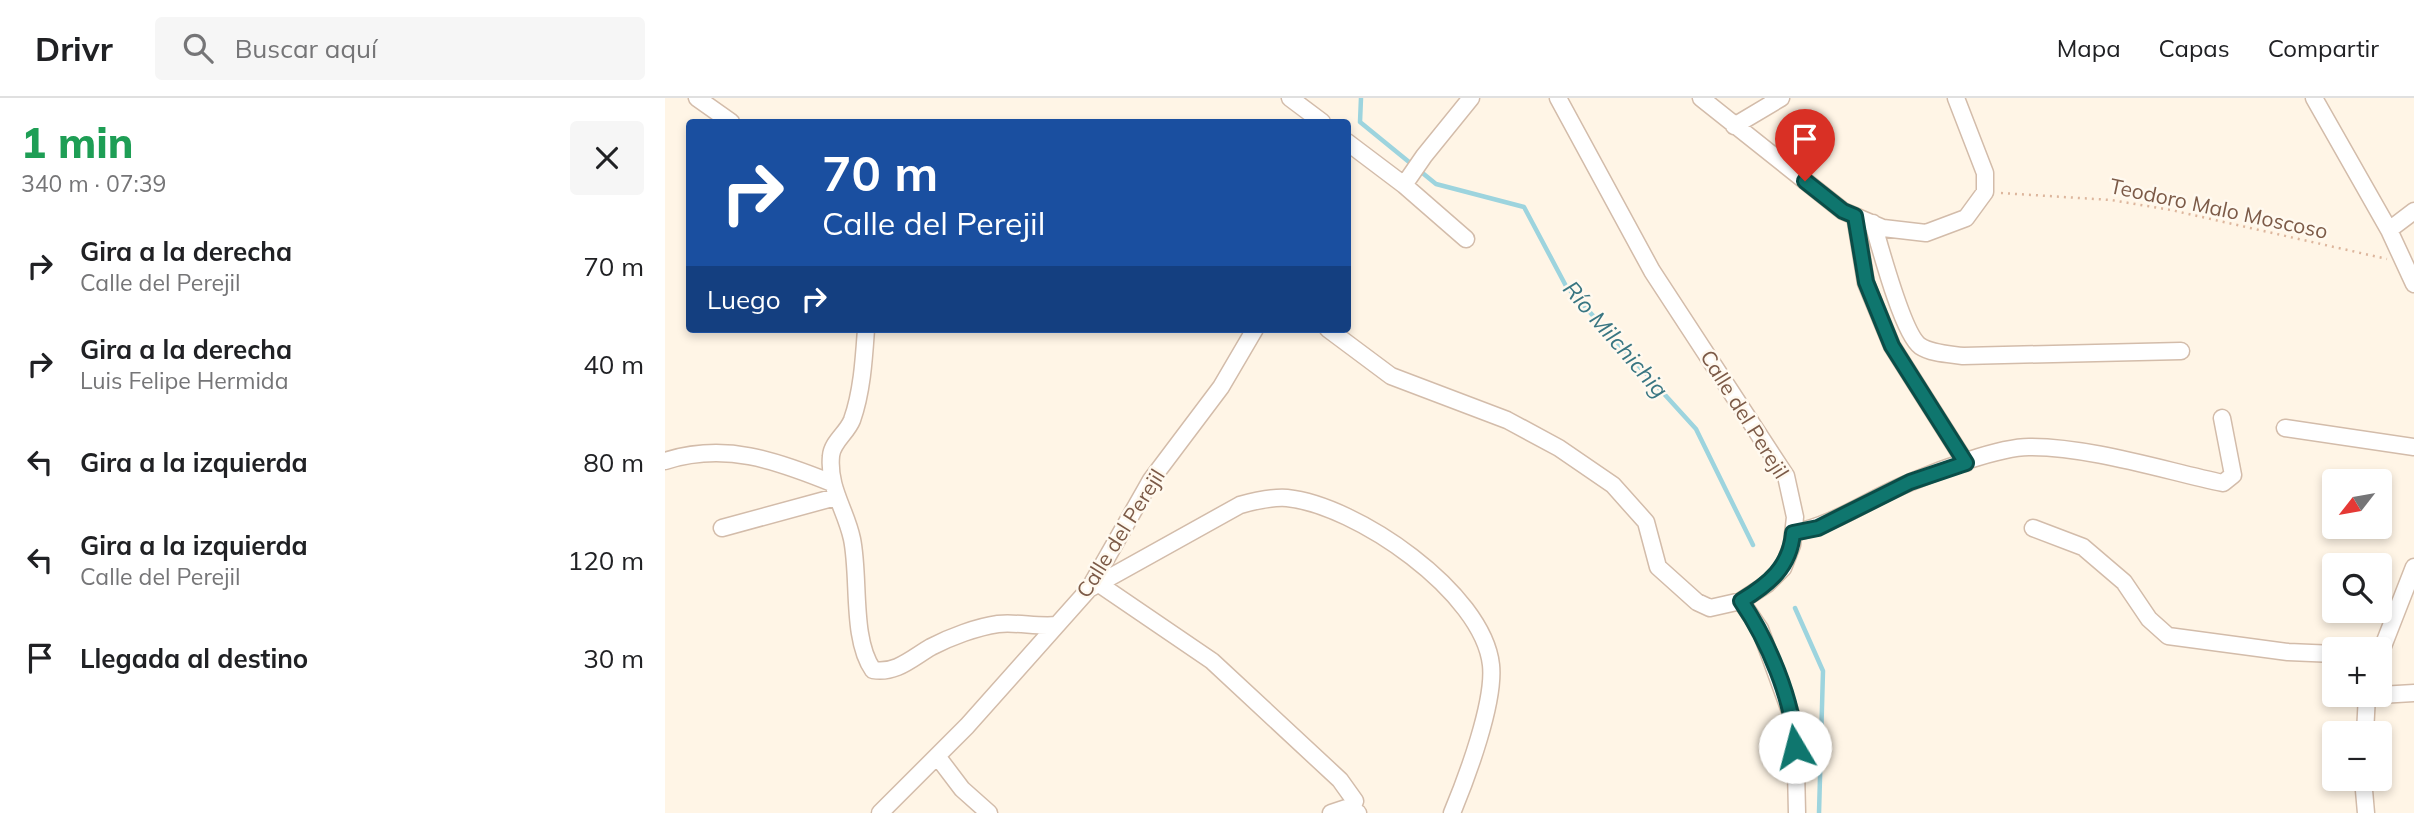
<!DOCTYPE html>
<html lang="es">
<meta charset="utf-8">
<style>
:root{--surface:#fff;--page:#f6f6f6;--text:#202124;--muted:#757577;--line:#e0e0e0}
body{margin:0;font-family:Mulish,sans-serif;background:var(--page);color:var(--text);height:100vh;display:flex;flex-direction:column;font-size:26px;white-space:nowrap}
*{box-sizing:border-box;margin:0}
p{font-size:23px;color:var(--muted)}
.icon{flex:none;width:38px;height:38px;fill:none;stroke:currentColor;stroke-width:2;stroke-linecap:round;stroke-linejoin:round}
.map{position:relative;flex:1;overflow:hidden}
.side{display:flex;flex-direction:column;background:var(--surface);width:665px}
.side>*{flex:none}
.banner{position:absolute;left:21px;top:21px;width:665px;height:214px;border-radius:7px;box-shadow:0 4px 10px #0003;background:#1a4fa0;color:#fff;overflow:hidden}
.needle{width:46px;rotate:239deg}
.fabs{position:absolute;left:1657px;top:371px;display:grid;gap:14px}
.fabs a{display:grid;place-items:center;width:70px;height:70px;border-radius:7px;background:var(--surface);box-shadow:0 4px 10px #0003;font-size:35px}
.pin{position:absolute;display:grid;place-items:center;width:60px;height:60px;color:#fff;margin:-72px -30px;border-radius:50% 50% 50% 0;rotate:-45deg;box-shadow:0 0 7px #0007}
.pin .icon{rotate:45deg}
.me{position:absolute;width:77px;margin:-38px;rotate:352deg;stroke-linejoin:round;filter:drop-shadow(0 0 5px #0008)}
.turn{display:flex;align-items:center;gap:24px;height:147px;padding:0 21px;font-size:32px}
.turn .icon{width:91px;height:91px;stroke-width:2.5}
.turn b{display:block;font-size:49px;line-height:60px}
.then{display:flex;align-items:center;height:66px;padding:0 21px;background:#0003;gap:14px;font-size:26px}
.round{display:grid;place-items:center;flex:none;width:74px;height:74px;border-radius:7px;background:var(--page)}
.headline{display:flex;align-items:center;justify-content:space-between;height:119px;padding:0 21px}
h1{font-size:42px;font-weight:800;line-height:52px;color:#1e9e55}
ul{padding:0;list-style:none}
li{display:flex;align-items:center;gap:21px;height:98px;padding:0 21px}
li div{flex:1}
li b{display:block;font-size:26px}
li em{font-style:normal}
header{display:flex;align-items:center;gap:42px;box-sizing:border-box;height:98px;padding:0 35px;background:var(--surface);border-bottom:2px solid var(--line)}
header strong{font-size:33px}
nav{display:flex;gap:38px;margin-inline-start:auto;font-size:24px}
.search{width:490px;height:63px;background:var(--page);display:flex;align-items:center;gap:18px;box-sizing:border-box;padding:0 24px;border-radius:7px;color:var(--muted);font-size:26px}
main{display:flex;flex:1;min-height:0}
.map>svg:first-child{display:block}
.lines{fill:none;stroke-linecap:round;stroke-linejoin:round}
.stream{stroke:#9dd4de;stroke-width:4.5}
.minor-casing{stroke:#d3bcaa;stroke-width:19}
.path{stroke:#ddb69d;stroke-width:2.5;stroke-dasharray:2 5;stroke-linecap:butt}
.minor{stroke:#fff;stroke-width:16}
.route-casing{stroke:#0a4d48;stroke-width:18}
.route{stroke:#0f766e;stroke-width:12}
.labels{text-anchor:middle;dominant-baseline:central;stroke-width:5;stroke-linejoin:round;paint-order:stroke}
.street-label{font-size:21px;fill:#7c5a47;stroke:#fff9ef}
.water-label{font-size:23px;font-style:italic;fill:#397682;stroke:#fff9ef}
</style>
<header>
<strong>Drivr</strong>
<div class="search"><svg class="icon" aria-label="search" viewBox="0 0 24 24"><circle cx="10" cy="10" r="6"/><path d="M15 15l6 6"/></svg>Buscar aquí</div>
<nav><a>Mapa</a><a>Capas</a><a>Compartir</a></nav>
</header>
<main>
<section class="side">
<div class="headline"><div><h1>1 min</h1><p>340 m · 07:39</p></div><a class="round"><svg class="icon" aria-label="close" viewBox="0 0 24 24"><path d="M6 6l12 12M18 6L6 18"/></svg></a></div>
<ul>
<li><svg class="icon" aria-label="right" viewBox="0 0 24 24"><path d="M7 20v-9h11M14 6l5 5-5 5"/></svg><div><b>Gira a la derecha</b><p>Calle del Perejil</p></div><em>70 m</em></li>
<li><svg class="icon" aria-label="right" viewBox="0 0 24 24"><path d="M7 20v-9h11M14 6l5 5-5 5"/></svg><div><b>Gira a la derecha</b><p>Luis Felipe Hermida</p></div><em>40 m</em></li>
<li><svg class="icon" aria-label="left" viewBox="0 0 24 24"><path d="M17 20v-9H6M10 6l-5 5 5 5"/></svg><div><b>Gira a la izquierda</b></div><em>80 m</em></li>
<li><svg class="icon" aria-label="left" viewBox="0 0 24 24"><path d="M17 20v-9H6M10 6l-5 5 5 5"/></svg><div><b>Gira a la izquierda</b><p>Calle del Perejil</p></div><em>120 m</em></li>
<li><svg class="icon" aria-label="arrive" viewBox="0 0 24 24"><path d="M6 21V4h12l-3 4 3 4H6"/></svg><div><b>Llegada al destino</b></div><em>30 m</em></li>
</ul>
</section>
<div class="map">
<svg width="1749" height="715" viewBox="0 0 1749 715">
<rect width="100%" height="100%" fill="#fff5e6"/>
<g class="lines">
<path class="stream" d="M696,0L695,24L771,86L859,109L901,188L1031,331L1088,447
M1130,510L1158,573L1154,715"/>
<g class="minor-casing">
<path id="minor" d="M32,0L66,24
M625,0L657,24
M1036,0L1178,113L1218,130L1261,135L1301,120L1320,94V75L1291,0
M1649,0L1724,132L1749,186
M1069,28L1116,0
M682,44L739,87L801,141
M739,87L759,58L806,0
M1190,118L1201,185L1227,248L1301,365
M1208,125C1215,149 1238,236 1255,248C1267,256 1285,256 1298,258L1516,253
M1724,132L1749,113
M201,231C199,260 197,294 187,322C182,335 167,344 166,358C163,390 181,412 187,441C195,480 186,541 208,572C231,576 247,560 266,549C285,539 312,529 333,526C353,524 372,529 392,527
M663,231L726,278L842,322L894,350L948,387L981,424L993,469L1032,504L1045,510L1076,503L1102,486L1118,470L1127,447L1130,419L1121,378L987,173L893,0
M1620,330L1749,349
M0,363C60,344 110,362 167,385
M57,430L171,399
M1368,430L1418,449L1459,484L1484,521L1503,538L1623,554L1670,556
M1128,435C1172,426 1205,400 1246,384C1274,372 1334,349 1364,349C1426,349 1497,372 1558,385L1568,377L1557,320
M434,486L547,563L675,682L690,703L687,711
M424,491L575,407C589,403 607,399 622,400C691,407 818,494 826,567C830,604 802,679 787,715
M1076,503L1095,531L1130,627L1132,715
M1715,556L1749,469
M1715,597L1749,595
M1700,635L1702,597
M272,658L297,691L324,715
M1698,681L1701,715
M215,715L302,628L424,491L486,382L556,289L590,231
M666,715L681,710L693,715"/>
</g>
<path class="path" d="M1336,95L1446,102L1506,112L1722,161"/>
<use href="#minor" class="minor"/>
</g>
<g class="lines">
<g class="route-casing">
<path id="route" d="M1130,649C1129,603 1102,541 1076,503C1104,486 1125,469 1128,435L1153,430L1245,384L1301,365L1227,248L1201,184L1190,118L1178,113L1140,83"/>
</g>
<use href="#route" class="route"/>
</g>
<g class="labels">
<g class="street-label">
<text transform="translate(1554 110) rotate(12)">Teodoro Malo Moscoso</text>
<text transform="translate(1080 316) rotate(58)">Calle del Perejil</text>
<text transform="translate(455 435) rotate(-58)">Calle del Perejil</text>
</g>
<g class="water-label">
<text transform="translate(951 241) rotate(49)">Río Milchichig</text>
</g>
</g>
</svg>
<div class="fabs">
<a><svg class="needle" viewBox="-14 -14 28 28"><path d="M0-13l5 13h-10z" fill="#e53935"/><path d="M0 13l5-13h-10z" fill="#757577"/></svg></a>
<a><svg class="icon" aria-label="search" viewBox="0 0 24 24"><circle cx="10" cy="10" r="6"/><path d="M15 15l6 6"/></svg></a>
<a>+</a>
<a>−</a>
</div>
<div class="pin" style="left:1140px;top:83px;background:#d93025"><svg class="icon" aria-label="arrive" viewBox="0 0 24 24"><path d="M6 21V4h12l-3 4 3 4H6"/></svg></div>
<svg class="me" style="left:1130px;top:649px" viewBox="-20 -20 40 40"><circle r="19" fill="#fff"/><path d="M0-13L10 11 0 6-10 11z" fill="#0f766e"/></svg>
<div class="banner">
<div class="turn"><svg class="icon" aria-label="right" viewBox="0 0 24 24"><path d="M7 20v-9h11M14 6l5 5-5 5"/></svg><div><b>70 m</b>Calle del Perejil</div></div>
<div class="then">Luego<svg class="icon" aria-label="right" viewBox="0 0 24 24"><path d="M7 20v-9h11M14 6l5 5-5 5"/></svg></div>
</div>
</div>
</main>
